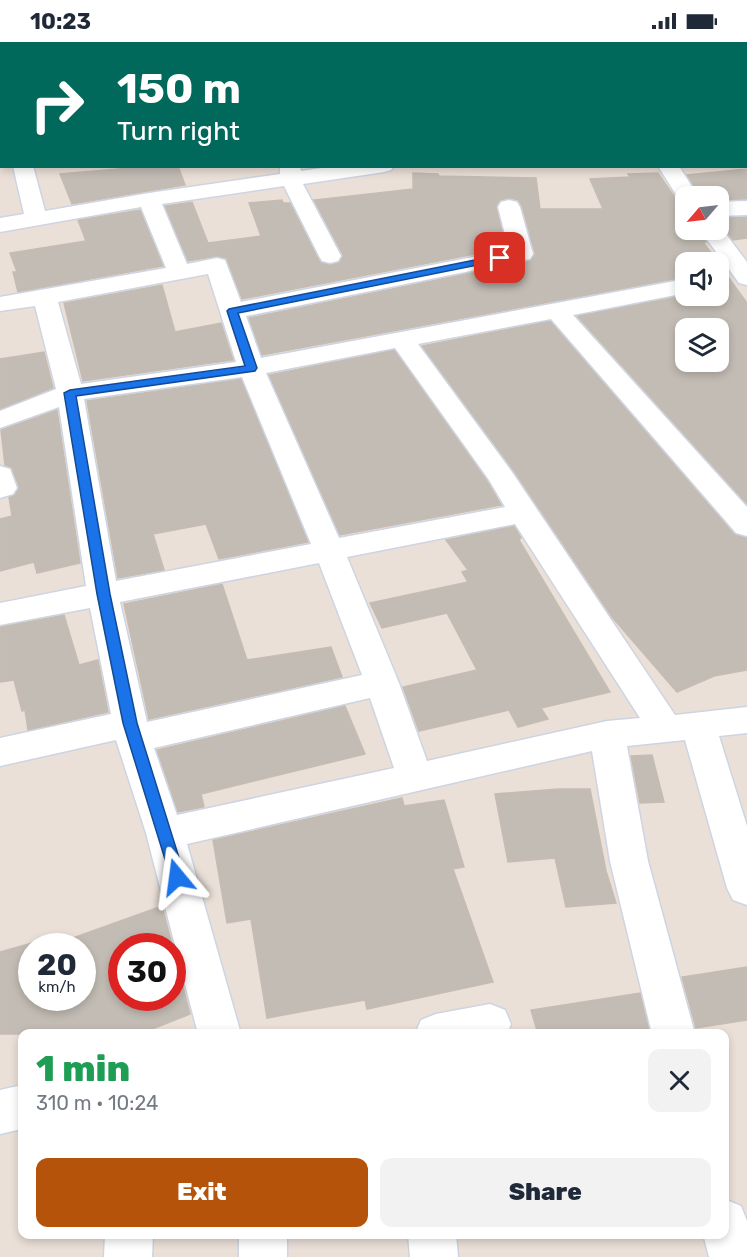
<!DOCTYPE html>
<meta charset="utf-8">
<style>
:root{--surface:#fff;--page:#f2f2f3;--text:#1f2937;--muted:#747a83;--accent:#b45309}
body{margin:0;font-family:Rubik,sans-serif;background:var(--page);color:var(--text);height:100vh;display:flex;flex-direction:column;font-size:22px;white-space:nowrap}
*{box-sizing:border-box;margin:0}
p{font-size:20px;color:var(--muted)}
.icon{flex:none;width:33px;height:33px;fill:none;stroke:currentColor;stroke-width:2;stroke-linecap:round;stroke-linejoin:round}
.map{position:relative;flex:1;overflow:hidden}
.sheet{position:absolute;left:18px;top:987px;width:711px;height:210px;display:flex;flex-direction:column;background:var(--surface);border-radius:12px;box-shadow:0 3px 9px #0003}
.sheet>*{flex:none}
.hud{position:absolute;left:0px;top:0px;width:747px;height:126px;box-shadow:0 3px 9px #0003;background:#00695c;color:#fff;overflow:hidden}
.needle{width:39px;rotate:242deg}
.tools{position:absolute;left:675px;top:144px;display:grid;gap:12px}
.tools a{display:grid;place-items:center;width:54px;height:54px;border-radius:12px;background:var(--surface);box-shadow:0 3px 9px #0003;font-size:30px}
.speed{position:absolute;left:18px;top:891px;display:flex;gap:12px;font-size:30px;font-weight:700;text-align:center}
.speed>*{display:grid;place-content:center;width:78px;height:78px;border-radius:50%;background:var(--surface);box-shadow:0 3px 9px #0003;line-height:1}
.speed small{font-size:15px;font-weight:400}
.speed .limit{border:9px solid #d22;background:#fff;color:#111}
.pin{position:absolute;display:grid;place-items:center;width:51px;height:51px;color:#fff;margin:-26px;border-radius:12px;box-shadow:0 3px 9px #0006}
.me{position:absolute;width:66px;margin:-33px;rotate:344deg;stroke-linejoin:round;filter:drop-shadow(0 0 4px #0008)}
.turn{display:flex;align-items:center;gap:21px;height:126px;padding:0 18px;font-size:27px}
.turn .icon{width:78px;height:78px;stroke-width:2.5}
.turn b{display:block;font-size:42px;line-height:51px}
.round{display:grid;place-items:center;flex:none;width:63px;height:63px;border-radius:12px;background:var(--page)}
.summary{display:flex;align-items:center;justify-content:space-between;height:102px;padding:0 18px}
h1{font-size:36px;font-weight:800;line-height:45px;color:#1e9e55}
.primary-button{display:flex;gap:12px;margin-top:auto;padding:12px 18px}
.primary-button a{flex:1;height:69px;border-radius:12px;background:var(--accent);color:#fff;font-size:24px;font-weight:800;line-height:69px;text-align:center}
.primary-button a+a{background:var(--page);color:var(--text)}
.status{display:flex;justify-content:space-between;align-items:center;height:42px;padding:0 30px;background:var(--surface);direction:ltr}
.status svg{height:16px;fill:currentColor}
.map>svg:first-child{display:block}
.building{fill:#c2bcb4;stroke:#c6bcb2;stroke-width:1.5;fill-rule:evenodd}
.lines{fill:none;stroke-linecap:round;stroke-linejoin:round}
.minor-casing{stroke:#cdd4e2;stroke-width:3}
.major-casing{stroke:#c3c3c3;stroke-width:3}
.minor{fill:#fff;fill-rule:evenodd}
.major{fill:#f8ba50;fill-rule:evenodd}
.route{fill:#1a73e8;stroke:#114b97;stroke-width:1.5}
</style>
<div class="status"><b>10:23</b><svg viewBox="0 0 49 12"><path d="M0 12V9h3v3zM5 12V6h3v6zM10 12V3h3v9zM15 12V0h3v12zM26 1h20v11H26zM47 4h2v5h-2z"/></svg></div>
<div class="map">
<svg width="747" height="1215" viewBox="0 0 747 1215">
<rect width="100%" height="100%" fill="#ebe0d8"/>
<path class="building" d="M154,124H178L185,143L72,162L60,132Z
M747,127V157L718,158V154H700L687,133Z
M413,131L438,132L439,134L536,136L540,167H603L590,137L630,135L628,132L658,131L678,160L686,162V188H698L706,200H703L718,220H686V235L262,313L249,276L530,219L535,211L522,164L518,158L510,156L500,158L496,164L506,206L242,257L226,216L214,214L209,205L213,215L188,219L165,164L192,160L208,201L261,194L249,161L282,158L283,161H290L320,220L331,223L340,220L343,213L314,158L413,147Z
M140,168L163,224L18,250L13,230H17L10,211L86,199L78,178Z
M747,175V196L733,198L718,181V176Z
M718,221L747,261V462L577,274L686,253L718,254ZM686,286H718V320H686Z
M162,243L175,290L221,281L233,318L83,339L64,261Z
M550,279L734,492L747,496V628L714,634L677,650L612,575L514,429L422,304Z
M394,308L487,439L501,463L340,493L269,333Z
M44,310L53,346L0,367V317Z
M241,337L308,500L219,517L206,482L153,492L164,528L118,536L87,359Z
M57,368L80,521L37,531L34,520L0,529V477L12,474L9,455L15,453L19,445L12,426L5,423L1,388Z
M514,484L521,496L519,498L610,650L541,666L548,677L518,685L509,668L419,689L403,645L477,628L447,571L382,586L370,561L468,540L462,530L468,528L446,498Z
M222,542L247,618L331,605L342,635L149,677L124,562Z
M64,573L79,623L98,618L108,670L28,688L25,668L22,669L14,638L0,640V585Z
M345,664L365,712L201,752L204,765L178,770L157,708Z
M652,713L664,760L640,761L631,714Z
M558,747H590L606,829L616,861L566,865L555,816L508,820L495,752Z
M402,756L404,764L444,758L464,825L453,827L493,940L367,967L365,958L267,976L251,877L227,881L213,798Z
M162,864L190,972L140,992H0V910L32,901V956H82V904H60L59,901ZM122,904H172V956H122Z
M747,925V978L696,986L682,935Z
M640,951L650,992H538L531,968Z"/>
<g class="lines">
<g class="minor-casing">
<path id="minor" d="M74,0H100L101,2H75Z
M602,0H620L621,2H603Z
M728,0H746L747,3L746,5V2Z
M0,33H2V45H0Z
M746,84H747V96H746Z
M0,102H2V114H0Z
M13,124H33L45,169L149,151L280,132V124H300L301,129L336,124H394L391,128L384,130L303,142L341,214L338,219L330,221L322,219L319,214L284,144L162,162L187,222L217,216L225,218L241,260L509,208L498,165L501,160L509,158L517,160L520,165L533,212L530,217L246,274L261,316L686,237V251L573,273L747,465V494L736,491L551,277L418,302L512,430L675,673L747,665V691L719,694L747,784V863L733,858L727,846L685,698L627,704L648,819L695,992H652L610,819L592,709L187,802L241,992H198L146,791L116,698L0,724V696L111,672L90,566L0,583V561L86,544L59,365L0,386V369L56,347L35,264L0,269V255L166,226L141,165L0,190V176L24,172ZM208,232L236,320L81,342L58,260ZM395,306L489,438L505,465L339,496L266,331ZM242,335L311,502L116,539L84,357ZM515,482L640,676L607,679L427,719L399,641L347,515ZM319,521L362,633L147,680L120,560ZM370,656L394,726L177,773L154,706Z
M658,124H679L698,154H686V160L680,159Z
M747,159V173L718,174V160Z
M719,183L747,220V243L739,241L700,188H718Z
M0,424L10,427L17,446L13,452L0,456Z
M490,962L505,968L511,982L507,992H415L421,978L436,972Z
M22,1043V1087L0,1092V1048Z
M724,1157L741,1164L747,1179V1215H709L703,1192H724Z
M105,1192H153L152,1215H104Z
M239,1192H287V1215H239Z
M408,1192H456L458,1215H410Z"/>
</g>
<g class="major-casing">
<path id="major" d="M307,0H336L337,2H308Z
M746,44H747V56H746Z"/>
</g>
<use href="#minor" class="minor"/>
<use href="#major" class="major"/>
</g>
<path class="route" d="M500,213L503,214V218L238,271L257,326L255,329L76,354L110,552L137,681L185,835L183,840L177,842L172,840L123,681L97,552L64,351L70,348L245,324L227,269L229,267Z"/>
</svg>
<div class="tools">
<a><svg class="needle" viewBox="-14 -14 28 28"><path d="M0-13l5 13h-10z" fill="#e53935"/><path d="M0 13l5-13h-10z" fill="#747a83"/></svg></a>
<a><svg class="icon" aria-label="sound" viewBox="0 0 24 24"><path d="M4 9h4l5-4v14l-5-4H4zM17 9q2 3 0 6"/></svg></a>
<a><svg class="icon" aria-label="layers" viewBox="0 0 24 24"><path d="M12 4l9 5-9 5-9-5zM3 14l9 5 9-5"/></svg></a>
</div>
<div class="speed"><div>20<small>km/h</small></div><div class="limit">30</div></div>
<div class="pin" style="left:500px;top:216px;background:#d93025"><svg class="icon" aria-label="arrive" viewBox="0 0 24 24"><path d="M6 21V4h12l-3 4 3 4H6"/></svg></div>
<svg class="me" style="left:177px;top:835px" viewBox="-20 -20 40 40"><path d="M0-17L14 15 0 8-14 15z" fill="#1a73e8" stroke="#fff" stroke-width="4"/></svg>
<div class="hud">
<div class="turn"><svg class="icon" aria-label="right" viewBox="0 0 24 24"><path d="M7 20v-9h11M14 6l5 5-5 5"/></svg><div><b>150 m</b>Turn right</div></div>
</div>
<section class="sheet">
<div class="summary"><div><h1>1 min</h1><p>310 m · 10:24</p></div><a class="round"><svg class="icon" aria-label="close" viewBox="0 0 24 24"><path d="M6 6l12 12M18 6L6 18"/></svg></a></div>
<div class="primary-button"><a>Exit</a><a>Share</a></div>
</section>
</div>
